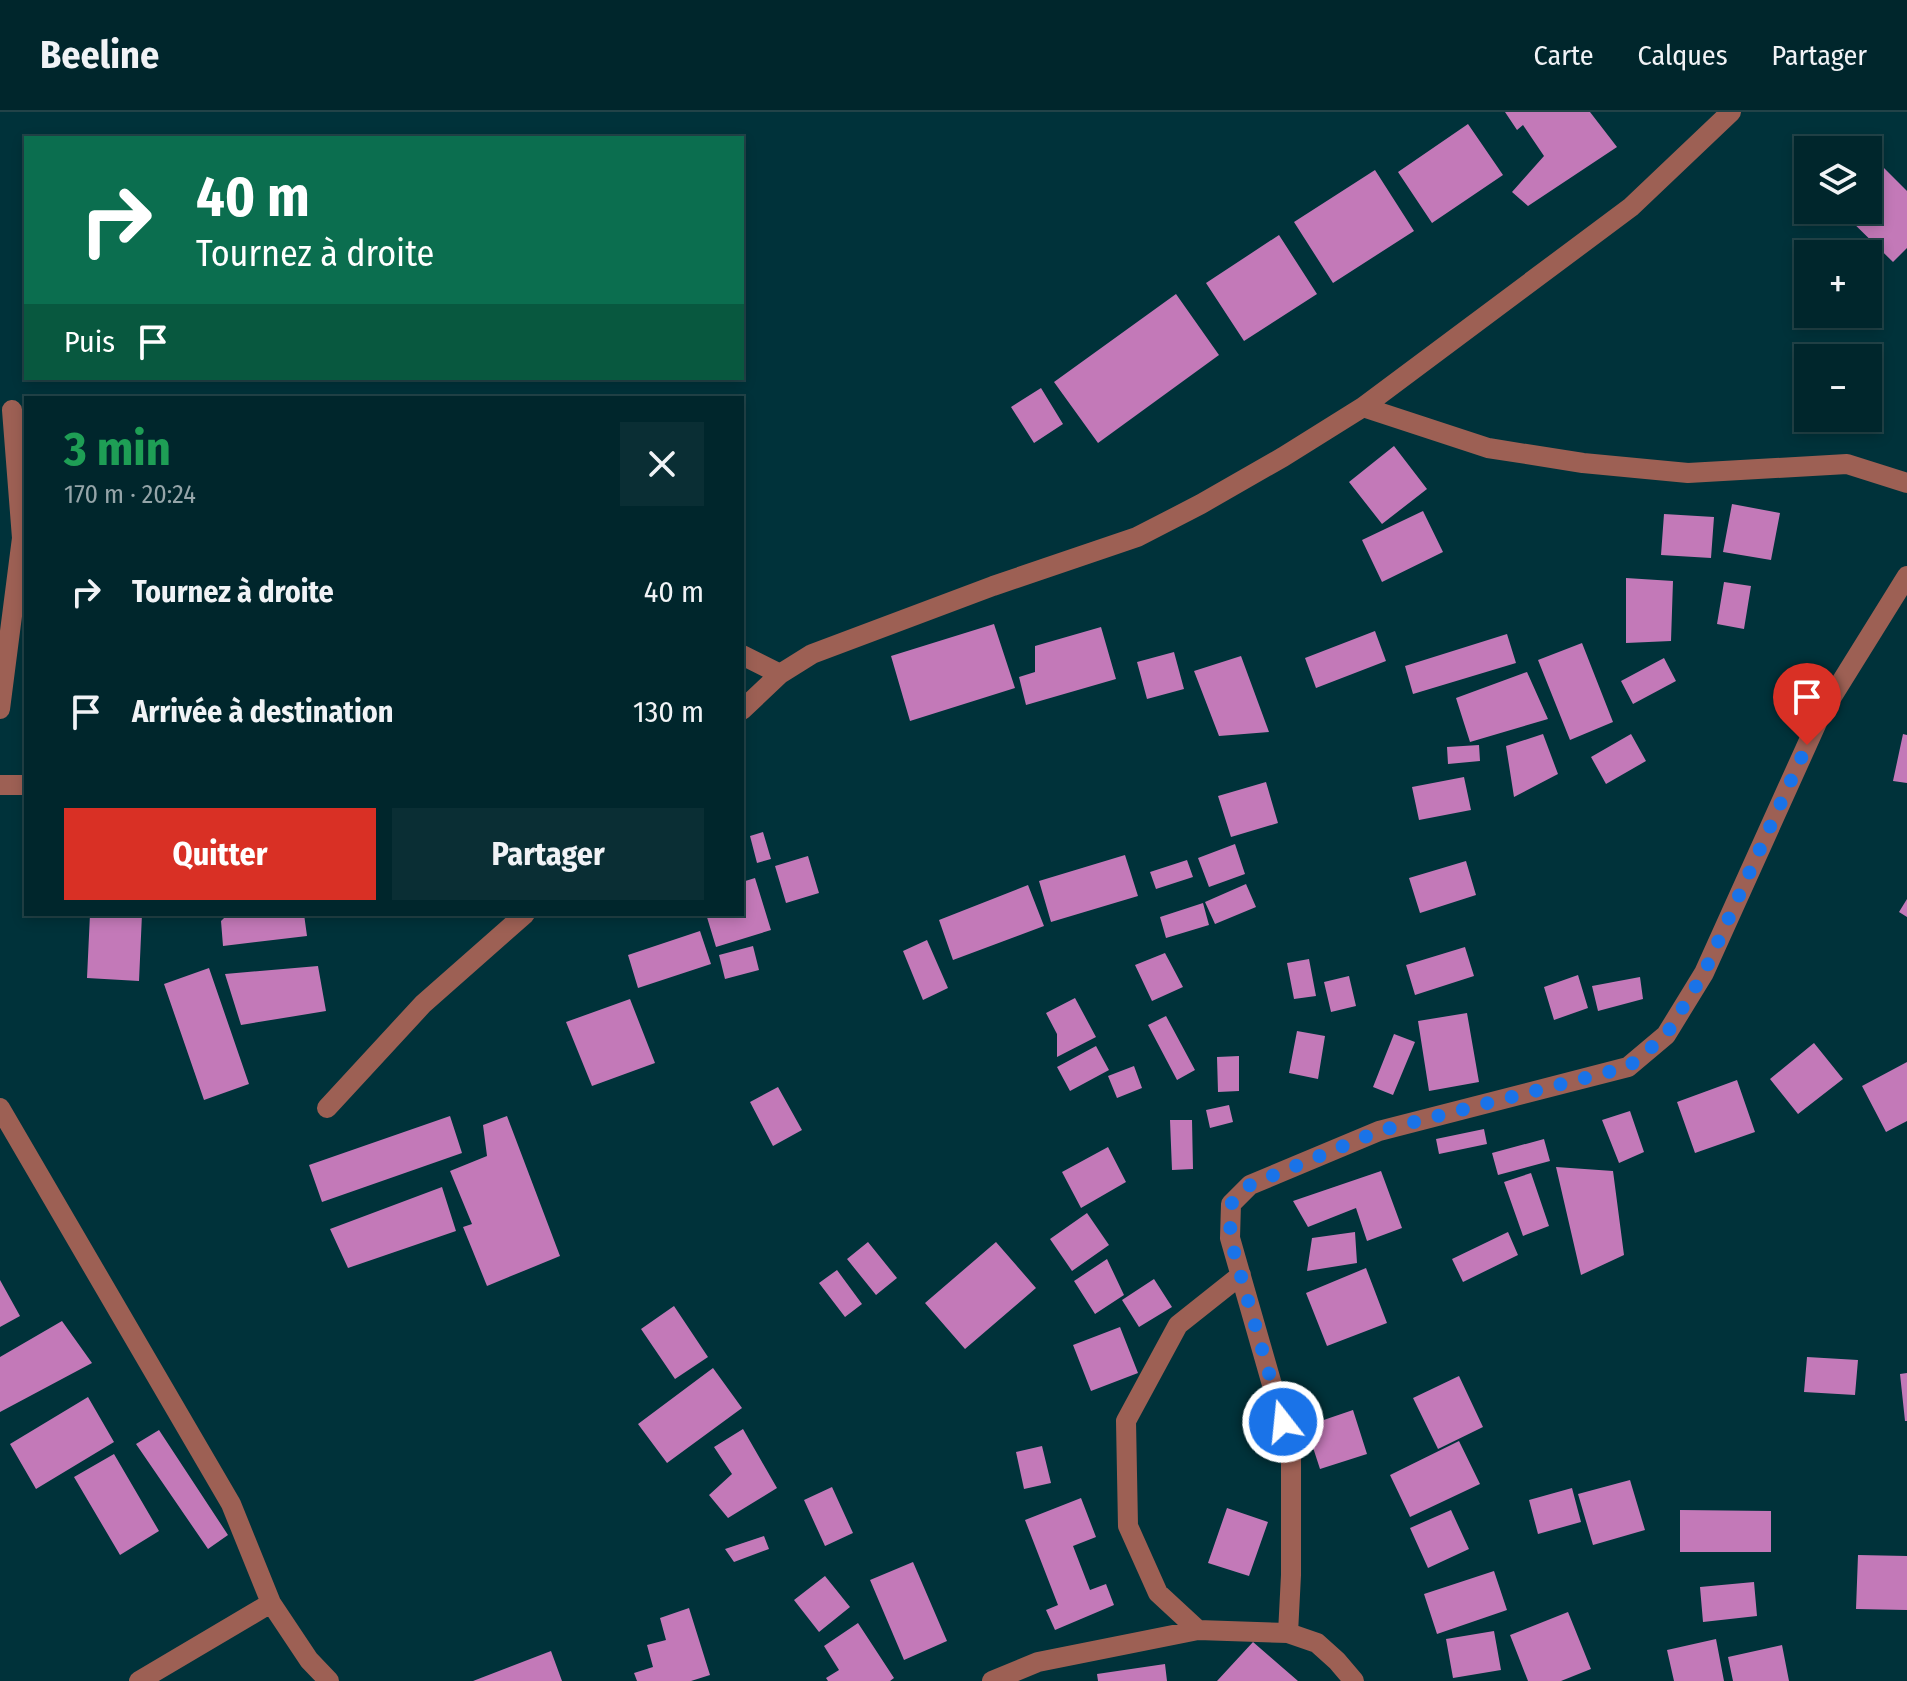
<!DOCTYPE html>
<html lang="fr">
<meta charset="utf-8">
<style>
:root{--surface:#00262c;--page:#0a2e34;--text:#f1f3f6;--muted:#95a5a9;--line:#224348;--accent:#d93025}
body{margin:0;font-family:"Fira Sans Condensed",sans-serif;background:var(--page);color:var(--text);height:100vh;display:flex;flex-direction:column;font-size:30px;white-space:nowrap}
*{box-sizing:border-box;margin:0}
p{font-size:26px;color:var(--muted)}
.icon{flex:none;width:44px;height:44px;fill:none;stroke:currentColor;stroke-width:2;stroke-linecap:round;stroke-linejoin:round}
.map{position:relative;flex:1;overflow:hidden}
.drawer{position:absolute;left:24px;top:284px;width:720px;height:520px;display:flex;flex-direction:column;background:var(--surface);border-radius:0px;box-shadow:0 4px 12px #0003,0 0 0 2px var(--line)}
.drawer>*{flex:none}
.top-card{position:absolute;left:24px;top:24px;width:720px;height:244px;border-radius:0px;box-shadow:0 4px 12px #0003,0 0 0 2px var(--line);background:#0b6e4f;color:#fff;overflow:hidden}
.buttons{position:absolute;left:1794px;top:24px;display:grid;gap:16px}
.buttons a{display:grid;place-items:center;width:88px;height:88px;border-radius:0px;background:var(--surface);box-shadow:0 4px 12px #0003,0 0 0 2px var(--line);font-size:40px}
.pin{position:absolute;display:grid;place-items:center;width:68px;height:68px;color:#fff;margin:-82px -34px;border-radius:50% 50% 50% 0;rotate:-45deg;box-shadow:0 0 8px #0007}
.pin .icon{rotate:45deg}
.me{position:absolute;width:88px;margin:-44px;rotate:344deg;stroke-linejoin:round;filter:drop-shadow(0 0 6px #0008)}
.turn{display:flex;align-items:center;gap:28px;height:168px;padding:0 40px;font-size:36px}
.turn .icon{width:104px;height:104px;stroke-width:2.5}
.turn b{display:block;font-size:56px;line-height:68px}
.then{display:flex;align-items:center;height:76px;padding:0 40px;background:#0003;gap:16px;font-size:30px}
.round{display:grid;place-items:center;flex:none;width:84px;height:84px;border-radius:0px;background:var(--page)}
.head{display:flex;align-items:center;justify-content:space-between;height:136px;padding:0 40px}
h1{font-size:48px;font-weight:700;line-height:60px;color:#1e9e55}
.action{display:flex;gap:16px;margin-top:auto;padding:16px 40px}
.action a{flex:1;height:92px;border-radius:0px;background:var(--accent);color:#fff;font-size:32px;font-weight:700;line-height:92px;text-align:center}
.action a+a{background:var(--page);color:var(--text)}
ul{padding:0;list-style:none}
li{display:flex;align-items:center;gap:24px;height:120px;padding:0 40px}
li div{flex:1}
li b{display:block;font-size:30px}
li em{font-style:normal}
header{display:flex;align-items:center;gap:48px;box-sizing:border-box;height:112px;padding:0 40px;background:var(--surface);border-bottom:2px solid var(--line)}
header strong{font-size:38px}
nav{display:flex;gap:44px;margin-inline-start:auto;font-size:28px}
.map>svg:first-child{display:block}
.building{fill:#c379b8}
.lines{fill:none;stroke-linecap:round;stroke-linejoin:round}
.street{stroke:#9d6054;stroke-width:20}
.route{stroke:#1a73e8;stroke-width:14;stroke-dasharray:0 25.2}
</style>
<header>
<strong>Beeline</strong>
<nav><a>Carte</a><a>Calques</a><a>Partager</a></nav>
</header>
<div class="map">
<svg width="1907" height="1569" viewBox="0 0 1907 1569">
<rect width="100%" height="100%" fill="#00323a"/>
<path class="building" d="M1505,0H1590L1617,35L1528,94L1512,80L1544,44L1523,13L1517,18Z
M1468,12L1503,63L1432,111L1398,60Z
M1879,51L1907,79V136L1893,150L1840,98H1868V54Z
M1375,58L1414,119L1333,171L1294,110Z
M1279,123L1317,182L1244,229L1206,171Z
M1176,182L1219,243L1098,331L1054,270Z
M1041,276L1063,312L1034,331L1011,295Z
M1394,334L1427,377L1382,412L1349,370Z
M1732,392L1780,401L1771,448L1723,440Z
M1423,399L1443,440L1382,470L1362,428Z
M1664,402L1714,405L1711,446L1661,443Z
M1626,466L1673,469L1671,529L1626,531Z
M1724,470L1751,474L1744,517L1717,512Z
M994,512L1015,576L910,609L891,544Z
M1101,515L1116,567L1026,593L1019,565L1035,560V534Z
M1375,519L1386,549L1316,576L1305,546Z
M1507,522L1516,551L1413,582L1405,554Z
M1582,531L1613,610L1570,628L1538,548Z
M1174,540L1184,577L1147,587L1137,550Z
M1241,544L1269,620L1219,624L1194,559Z
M1664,546L1676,569L1633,592L1621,569Z
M1527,560L1548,607L1470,630L1456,586Z
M1543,622L1558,662L1514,685L1506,634Z
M1631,622L1646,649L1606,672L1591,645Z
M1903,622L1907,623V671L1893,669Z
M1479,633L1480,649L1448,652L1447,635Z
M1464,665L1471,698L1419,708L1412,675Z
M1266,670L1278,711L1231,725L1218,684Z
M763,720L771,747L757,751L750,724Z
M1235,732L1245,762L1209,775L1198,746Z
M1125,743L1138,784L1051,810L1039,769Z
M808,744L819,781L786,791L775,754Z
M1187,748L1193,765L1156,777L1150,760Z
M1466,749L1476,783L1420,801L1409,766Z
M755,766L771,818L716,835L706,802H742V770Z
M1246,772L1256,795L1215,812L1205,790Z
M1028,773L1044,814L953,848L939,808Z
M1907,787V805L1899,800Z
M1203,791L1209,813L1166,826L1160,805Z
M90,802H142L139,869L87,866Z
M228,802H304L307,824L223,834L221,809Z
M700,819L711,852L638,876L628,843Z
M927,828L948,876L923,888L903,839Z
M753,834L759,858L725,867L719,843Z
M1465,835L1474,864L1415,883L1406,853Z
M1165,841L1183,875L1152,889L1135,853Z
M1309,847L1316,884L1294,887L1287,851Z
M318,854L326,899L241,913L225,862Z
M209,856L249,972L204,988L164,872Z
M1578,863L1588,896L1554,908L1544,875Z
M1349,864L1356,894L1331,900L1324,870Z
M1640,865L1643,887L1598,899L1592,874Z
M1075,886L1096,925L1057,945V922L1046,901Z
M630,887L655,951L592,974L566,910Z
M1467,901L1479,970L1429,979L1418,909Z
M1166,904L1195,958L1177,968L1148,913Z
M1297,919L1325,924L1318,967L1289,961Z
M1394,922L1415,930L1393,983L1373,975Z
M1814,931L1843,967L1798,1002L1770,967Z
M1096,934L1109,958L1070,979L1057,955Z
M1239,944V979L1218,980L1217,945Z
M1907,950V1009L1886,1020L1862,974Z
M1134,954L1142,976L1117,986L1108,964Z
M1737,968L1755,1020L1695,1041L1677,990Z
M778,975L802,1018L773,1034L750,990Z
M1229,993L1233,1010L1210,1016L1206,998Z
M1630,999L1644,1040L1619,1051L1602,1008Z
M450,1004L462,1041L322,1090L309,1053Z
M507,1004L560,1144L487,1174L463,1115L472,1112L450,1059L487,1044L483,1013Z
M1170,1008H1192L1193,1057L1172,1058Z
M1484,1017L1487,1032L1439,1042L1436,1027Z
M1544,1027L1550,1049L1498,1063L1492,1041Z
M1108,1035L1126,1070L1081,1096L1062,1060Z
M1556,1055L1613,1059L1624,1143L1581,1163Z
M1381,1059L1402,1116L1367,1129L1356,1096L1308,1115L1293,1089Z
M1531,1061L1549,1114L1523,1124L1504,1070Z
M442,1075L456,1119L348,1156L330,1117Z
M1087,1101L1109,1133L1072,1159L1050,1127Z
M1355,1120L1357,1151L1307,1159L1312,1126Z
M1508,1120L1518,1143L1463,1170L1452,1147Z
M868,1130L897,1166L876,1183L847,1147Z
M996,1130L1036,1176L965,1237L925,1191Z
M1107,1147L1124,1183L1095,1202L1074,1169Z
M1366,1156L1387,1211L1327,1234L1306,1181Z
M837,1158L862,1192L845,1205L819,1171Z
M1154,1167L1172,1195L1139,1215L1122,1188Z
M0,1168L20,1204L0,1215Z
M674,1194L708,1245L675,1267L641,1217Z
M62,1209L92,1251L0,1300V1245Z
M1120,1215L1138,1261L1091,1279L1073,1233Z
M1807,1245L1858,1248L1855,1283L1804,1280Z
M713,1256L742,1296L667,1351L638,1312Z
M1907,1261V1309H1905L1900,1262Z
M1459,1264L1483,1315L1438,1337L1413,1286Z
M88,1285L114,1330L36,1377L10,1332Z
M1353,1298L1367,1342L1320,1357L1306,1314Z
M743,1317L777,1376L728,1406L709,1383L732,1362L714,1335Z
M159,1318L228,1423L208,1437L136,1332Z
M1459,1329L1480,1372L1410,1405L1390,1363Z
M1042,1334L1051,1371L1024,1377L1016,1340Z
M114,1342L159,1419L120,1443L74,1365Z
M1630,1368L1645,1418L1593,1433L1578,1382Z
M832,1375L853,1421L825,1434L804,1388Z
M1572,1376L1581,1410L1538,1422L1529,1388Z
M1081,1386L1096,1425L1073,1434L1090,1478L1106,1472L1114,1493L1055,1518L1046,1498L1058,1493L1025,1408Z
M1227,1396L1268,1410L1249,1464L1208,1451Z
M1451,1398L1469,1437L1428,1456L1410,1416Z
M1680,1398L1771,1399V1440H1680Z
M764,1424L769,1437L734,1450L725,1437Z
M1858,1443L1907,1444V1498L1856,1497Z
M913,1450L947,1529L904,1548L870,1468Z
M1494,1459L1507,1498L1437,1522L1424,1482Z
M825,1464L850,1495L819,1520L794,1488Z
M1754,1470L1757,1504L1703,1510L1700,1475Z
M689,1496L710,1563L691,1569H637L634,1561L653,1555L647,1533L666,1528L660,1506Z
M1568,1500L1591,1557L1561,1569H1528L1510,1523Z
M858,1511L894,1566L890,1569H828L826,1566L839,1558L824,1534Z
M1494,1519L1501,1558L1453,1566L1446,1527Z
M1716,1527L1724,1569H1674L1667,1538Z
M1253,1530L1298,1569H1217Z
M1782,1533L1789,1569H1733L1728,1545Z
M551,1539L562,1569H473Z
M1165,1552L1167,1569H1098L1097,1562Z"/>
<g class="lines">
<path class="street" d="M1363,295L1488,336L1583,351L1688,361L1847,352L1907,371
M742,543L780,562
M0,597L22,426L12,298
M742,598L780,562L812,542L993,474L1137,425L1201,392L1283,345L1363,295L1631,95L1731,0
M0,673H26
M0,996L231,1392L271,1491L309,1548L329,1569
M327,996L423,892L525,802
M1198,1518L1158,1481L1128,1414L1126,1309L1178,1213L1241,1163
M1288,1521L1291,1463V1339L1230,1126L1231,1092L1250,1073L1379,1019L1628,955L1666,923L1704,861L1820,604L1907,464
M139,1569L271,1491
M992,1569L1038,1550L1198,1518L1288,1521L1317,1531L1337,1549L1354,1569"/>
</g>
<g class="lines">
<path class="route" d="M1283,1310L1230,1126L1231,1092L1250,1073L1379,1019L1628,955L1666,923L1704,861L1807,633"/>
</g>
</svg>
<div class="buttons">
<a><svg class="icon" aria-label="layers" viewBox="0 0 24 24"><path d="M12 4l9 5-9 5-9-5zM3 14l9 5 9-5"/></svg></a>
<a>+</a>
<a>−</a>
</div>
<div class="pin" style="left:1807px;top:633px;background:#d93025"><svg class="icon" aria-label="arrive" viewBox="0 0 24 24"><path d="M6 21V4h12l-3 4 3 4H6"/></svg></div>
<svg class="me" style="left:1283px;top:1310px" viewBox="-20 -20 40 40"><circle r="17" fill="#1a73e8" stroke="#fff" stroke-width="3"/><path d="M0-11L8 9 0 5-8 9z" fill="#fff"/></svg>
<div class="top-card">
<div class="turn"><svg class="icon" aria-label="right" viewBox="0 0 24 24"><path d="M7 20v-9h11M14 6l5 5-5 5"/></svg><div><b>40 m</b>Tournez à droite</div></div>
<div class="then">Puis<svg class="icon" aria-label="arrive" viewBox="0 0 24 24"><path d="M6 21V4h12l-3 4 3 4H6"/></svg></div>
</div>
<section class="drawer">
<div class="head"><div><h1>3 min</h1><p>170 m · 20:24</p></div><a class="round"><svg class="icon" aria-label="close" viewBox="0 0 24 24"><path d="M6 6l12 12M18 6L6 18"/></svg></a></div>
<ul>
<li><svg class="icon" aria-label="right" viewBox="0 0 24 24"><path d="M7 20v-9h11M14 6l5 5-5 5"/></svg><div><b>Tournez à droite</b></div><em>40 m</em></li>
<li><svg class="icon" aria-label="arrive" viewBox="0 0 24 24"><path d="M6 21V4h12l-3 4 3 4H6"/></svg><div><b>Arrivée à destination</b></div><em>130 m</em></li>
</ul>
<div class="action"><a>Quitter</a><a>Partager</a></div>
</section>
</div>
